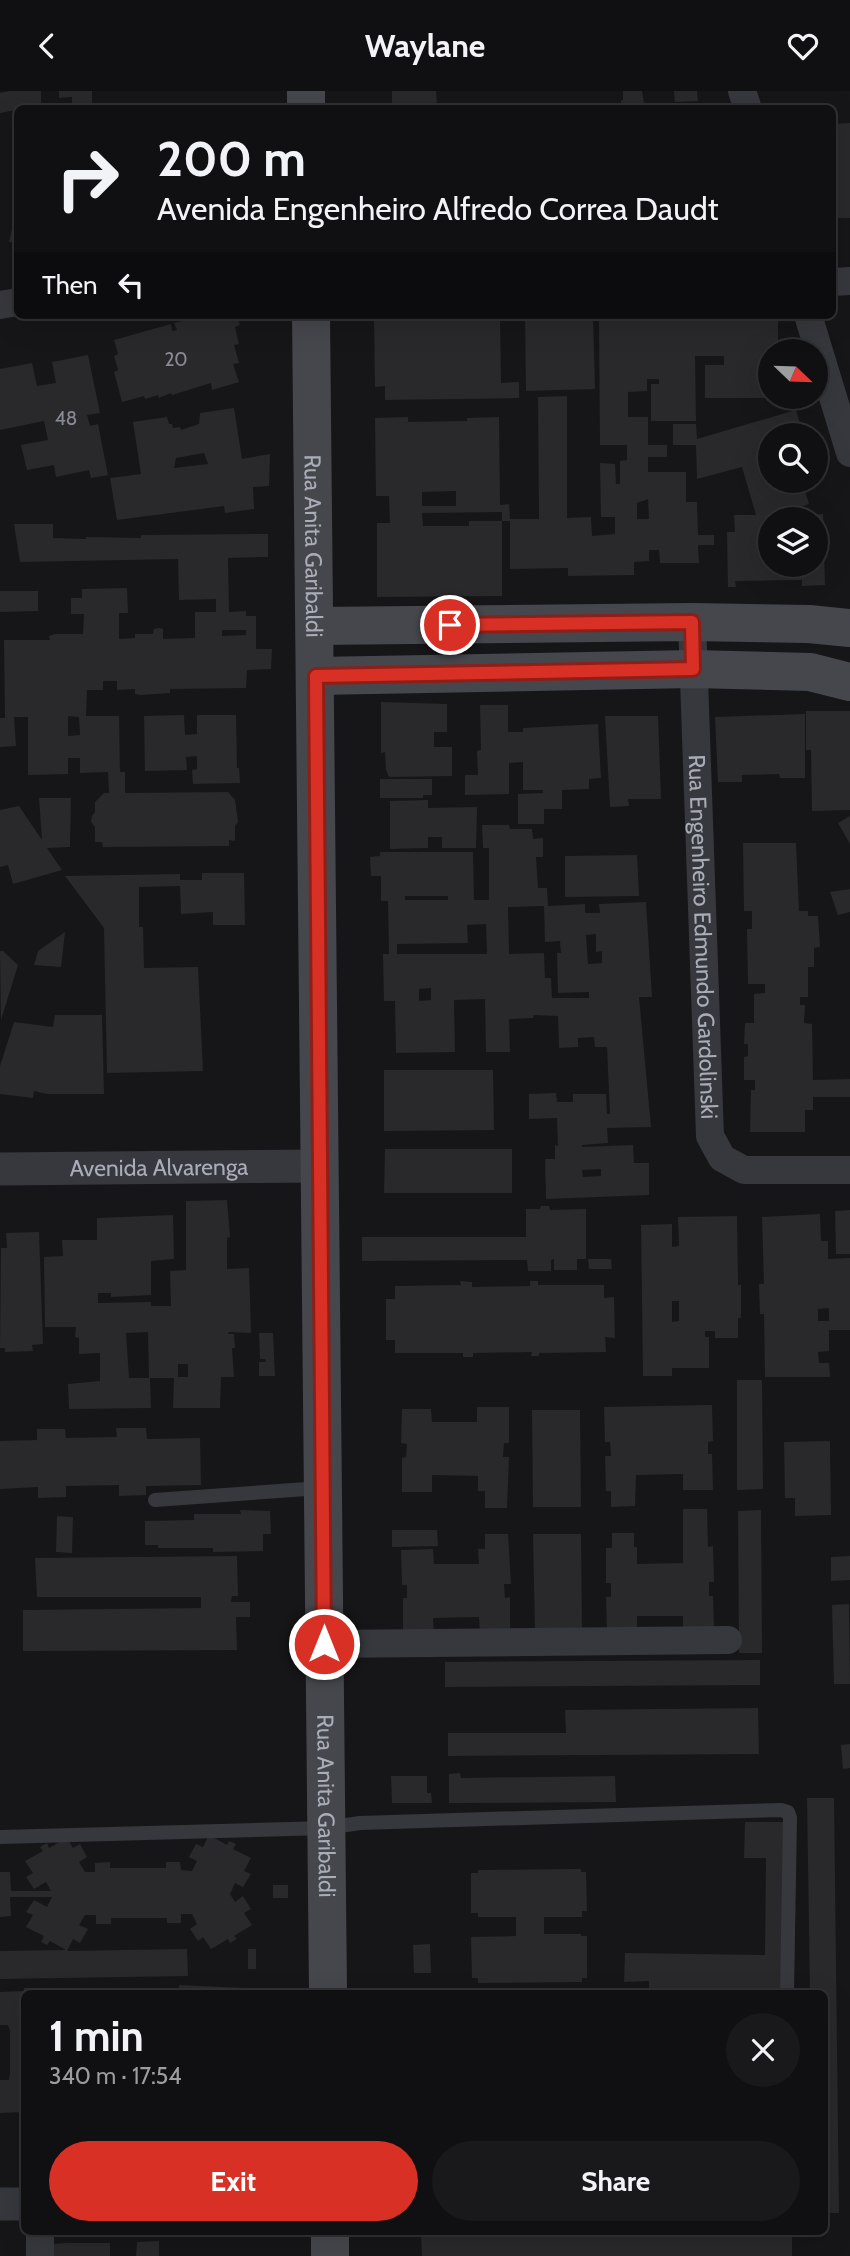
<!DOCTYPE html>
<meta charset="utf-8">
<style>
:root{--surface:#101012;--page:#19191b;--text:#f1f3f6;--muted:#9c9d9f;--line:#303032;--accent:#d93025}
body{margin:0;font-family:Cabin,sans-serif;background:var(--page);color:var(--text);height:100vh;display:flex;flex-direction:column;font-size:26px;white-space:nowrap}
*{box-sizing:border-box;margin:0}
p{font-size:23px;color:var(--muted)}
.icon{flex:none;width:38px;height:38px;fill:none;stroke:currentColor;stroke-width:2;stroke-linecap:round;stroke-linejoin:round}
.map{position:relative;flex:1;overflow:hidden}
.details{position:absolute;left:21px;top:1899px;width:807px;height:245px;display:flex;flex-direction:column;background:var(--surface);border-radius:10px;box-shadow:0 7px 28px #0002,0 0 0 2px var(--line)}
.details>*{flex:none}
.banner{position:absolute;left:14px;top:14px;width:822px;height:214px;border-radius:10px;box-shadow:0 7px 28px #0002,0 0 0 2px var(--line);background:#101012;color:var(--text);overflow:hidden}
.needle{width:46px;rotate:113deg}
.fabs{position:absolute;left:758px;top:248px;display:grid;gap:14px}
.fabs a{display:grid;place-items:center;width:70px;height:70px;border-radius:50%;background:var(--surface);box-shadow:0 7px 28px #0002,0 0 0 2px var(--line);font-size:35px}
.pin{position:absolute;display:grid;place-items:center;width:60px;height:60px;color:#fff;margin:-30px;border:4px solid #fff;border-radius:50%;box-shadow:0 2px 7px #0007}
.me{position:absolute;width:77px;margin:-38px;rotate:0deg;stroke-linejoin:round;filter:drop-shadow(0 0 5px #0008)}
.turn{display:flex;align-items:center;gap:24px;height:147px;padding:0 28px;font-size:32px}
.turn .icon{width:91px;height:91px;stroke-width:2.5}
.turn b{display:block;font-size:49px;line-height:60px}
.then{display:flex;align-items:center;height:66px;padding:0 28px;background:#0003;gap:14px;font-size:26px}
.round{display:grid;place-items:center;flex:none;width:74px;height:74px;border-radius:37px;background:var(--page)}
.overview{display:flex;align-items:center;justify-content:space-between;height:119px;padding:0 28px}
h1{font-size:42px;font-weight:700;line-height:52px}
.button{display:flex;gap:14px;margin-top:auto;padding:14px 28px}
.button a{flex:1;height:80px;border-radius:42px;background:var(--accent);color:#fff;font-size:28px;font-weight:700;line-height:80px;text-align:center}
.button a+a{background:var(--page);color:var(--text)}
header{display:flex;justify-content:space-between;align-items:center;height:91px;padding:0 28px;background:var(--surface);font-size:32px;font-weight:700}
.map>svg:first-child{display:block}
.building{fill:#29292c;fill-rule:evenodd}
.lines{fill:none;stroke-linecap:round;stroke-linejoin:round}
.service{stroke:#37383d;stroke-width:14}
.minor{stroke:#37383d;stroke-width:28}
.tertiary{stroke:#37383d;stroke-width:33}
.secondary{stroke:#45474d;stroke-width:38}
.route-casing{stroke:#8d1f18;stroke-width:18}
.route{stroke:#d93025;stroke-width:12}
.labels{text-anchor:middle;dominant-baseline:central;stroke-width:7;stroke-linejoin:round;paint-order:stroke}
.number-label{font-size:19px;fill:#888b94}
.street-label{font-size:23px;fill:#a8adb8;stroke:#111113}
</style>
<header><svg class="icon" aria-label="back" viewBox="0 0 24 24"><path d="M15 5l-7 7 7 7"/></svg>Waylane<svg class="icon" aria-label="heart" viewBox="0 0 24 24"><path d="M12 20l-8-8c-3-5 5-10 8-4 3-6 11-1 8 4z"/></svg></header>
<div class="map">
<svg width="850" height="2165" viewBox="0 0 850 2165">
<rect width="100%" height="100%" fill="#161618"/>
<path class="building" d="M10,0H41V14L0,22V2Z
M59,0H92V18H72V6L59,7Z
M392,0H436L437,15L475,14V18H370V15H392Z
M623,0H642L645,18H622L621,9H623Z
M674,0H697L698,10L675,11Z
M850,32V127H833V33Z
M16,120L18,121V153L9,151Z
M205,224H237L240,234L235,236L239,253L234,254L239,272L233,273L239,291L212,299L211,292L172,304L171,302L159,307L158,304L145,308L144,305L122,311L114,281L118,279L114,265L118,263L114,249L171,233L172,240L177,239L174,232Z
M374,224H500L501,292L519,291V307L385,309V295L375,296Z
M593,225L595,298L526,300L525,227Z
M778,226V261H770V307H705V274H724V265H695L696,330H651V293H659V288H647V300L628,301V326H648V354H667V366H648V381H686V411H697L698,444H714V454H698L699,472H660L659,459H649V470L634,471V484L568,485V477L510,478V430H502V421L422,422L423,435H469V430H502V505L377,506V432H390L389,405H376L375,327L408,326V331L467,330V327L499,326L500,414L509,413L510,428H539L538,306L567,305V427L591,426L592,445L615,443V426H601L600,372L615,373L616,393H620V370L627,369V354H600L599,229ZM456,400V415H422V401ZM648,408L649,428H637V412Z
M88,264L100,322L87,324L90,335L98,333L108,384L91,387L89,379L56,386L54,374L27,379L21,354L48,349L44,330L0,339V278L32,272L37,295L56,292L52,271Z
M234,317L242,368L270,363L269,395L253,396L254,418L225,422L224,415L117,429L110,387L141,383L133,331L167,326L169,333H172L173,337L180,336L181,339L199,333L200,322ZM204,362L208,373L174,377L176,367Z
M796,319L804,345H770V390H802L809,413L777,424L823,423L825,494L802,495V489L735,490L736,496H728L727,441H735L734,424H756L742,376L697,388L696,354H673V333H696L697,348ZM770,429H816V474H770Z
M14,433H53V447L86,448V446L141,447V444L268,443V466L228,467L229,521L246,520V525H256V558H272L271,578L247,579L246,597L170,598V602L141,604L135,603V598L117,599V590H103V599H87L86,625H119L120,681H125V702L228,701L235,709L238,731L235,735V750L229,749V755L103,756L102,751H95V736L91,731L92,725L95,721V711L104,702H109L108,681L80,682V667H68V683L28,684V626H14L16,655L0,656V627H5L4,549H50L49,545L55,543H83L84,523H71V507H82V498L127,497L128,522H119V548L135,547V543H153L154,538L159,537L163,538V548L195,547V521H216V508L179,509L178,468L20,471ZM222,539H246V544L222,545ZM68,625L79,626L80,644L68,645Z
M0,500H38V520L0,521Z
M381,611L447,613V641H434V656H452V685L389,686L386,679L385,661L381,662Z
M480,614H508V641H523V637L598,633L601,687L589,688V698L562,699V718H544V733H518V703L543,702V699H523V671L509,672V703L465,704V684H478L477,660L481,659Z
M806,620H850V719L812,720L811,659H806Z
M805,623V687H780L779,683L742,684V691H718L715,626Z
M184,624L185,644L197,643V624H236L237,677H239L240,692L193,693L192,679L197,678V665L186,666L187,679L145,680L144,625Z
M605,625H658L661,708H628L629,715L610,716Z
M380,688H432V704H423V707H380Z
M39,707H71L70,756L47,757L62,779L13,793L8,774L0,776V719L19,715L42,749Z
M428,709V717L477,716L476,757H442V746H428V757L390,758V710Z
M850,725V753L838,732Z
M482,734H509L510,738H532L533,748L543,747V766H536L538,797H547L548,815L585,813V822H600L599,813L646,811L652,906H639L651,1036L607,1037L608,1052L582,1054V1056L633,1054L634,1072H649V1104L546,1108L545,1068H555V1054L558,1055L557,1027L529,1028V1003L556,1002L557,1011H573V1003H606L607,1023H610L607,956H595L594,946L578,947V956L559,957L558,925L534,924L533,927L509,928L510,961H486L485,908L454,909L455,961L396,962L395,910H384L383,863H389L388,810H381V785H371L370,766L380,765V761H473L474,809H489V757H483ZM405,805H448V809H405ZM544,815L545,851L560,850L561,862H557L558,902L589,901V907H552L551,887H545L544,862L509,863L508,816ZM486,833L487,863H397V853L468,852L467,834ZM596,843V861L602,860V872L588,873L586,844ZM431,897V909L419,910V898ZM601,1078V1085L583,1086L582,1079Z
M743,752H796L799,820H808V825H818L820,856L814,857V876H808V906H800V914H805L804,932L812,933L813,989L850,988V1006H813V1019H805V1041H750L751,999H755V989H744V966L748,965V953H744L745,932H754V903L765,902V893H748L747,838H752V820H744Z
M637,764L639,805L565,806V765Z
M202,782H244L245,834H213V821L181,823L180,795L139,796V836H143L144,877L198,876L203,980L107,982L104,837L65,785L180,783V789H202Z
M850,798V821L838,824L830,801Z
M65,841L61,876L34,874L38,860Z
M0,860H3L18,874L1,929Z
M55,924H102L104,1003H47L34,1000L33,1007L0,1003V975L14,931L53,936Z
M384,979H493L494,1039L384,1040Z
M385,1058H512V1102H384Z
M227,1109L230,1146L227,1147V1178L249,1177L251,1242L229,1241L228,1243H234L235,1257H232L234,1286H221L220,1317H173L174,1287H150L151,1317L69,1318L68,1293L100,1290V1262L79,1263V1247L75,1246L76,1236H45L44,1166L63,1165L62,1149H97V1127L173,1124L174,1168L151,1170V1204L111,1206V1202H98V1212L151,1211V1215H171L170,1180L186,1179V1110ZM148,1241L149,1287H129L126,1242ZM178,1273H188V1286H178Z
M541,1115H549L550,1119L586,1118V1168H577V1179H554V1168L551,1169V1180H528L527,1169L362,1170V1146H526V1118H540Z
M850,1119V1163H836L835,1120Z
M820,1123L821,1150H828V1168L850,1167V1239H829V1260L818,1261L819,1272H829L830,1286H765L764,1223H760L759,1193H764L762,1126ZM829,1217V1230H818V1218Z
M737,1125L738,1194H741V1227H738V1247H715V1240H705V1246H709V1277H672V1285H643L641,1134L672,1133V1156L679,1155L678,1126ZM672,1210H679V1230L672,1231Z
M39,1141L43,1253L32,1254L33,1260L5,1261V1257H0L1,1157H7L6,1142Z
M588,1168H611L612,1178H589Z
M460,1190L472,1191V1196L530,1195V1190H538V1194H604V1207L614,1206L615,1247L605,1246L606,1261L539,1262V1265H531L532,1261L473,1262V1266H463V1262H395V1249H386V1208H395V1195L461,1194Z
M259,1242H273L275,1285H259V1271H266L265,1268H260Z
M737,1289H762L763,1398L737,1399Z
M712,1314L713,1350L708,1351V1363H712L713,1399H683V1383L636,1384L635,1415L611,1416V1400H606L605,1365H611L610,1351H605L604,1316Z
M477,1316H509V1352H504L503,1366H509L507,1417H485V1400H478V1385L432,1384V1401H402V1367L406,1366L407,1353L401,1352L402,1318H431L432,1331H477Z
M532,1319H580L581,1416H533Z
M116,1337H146L147,1348L200,1347L201,1394L146,1395V1404L119,1405V1394L66,1395V1406L38,1407V1396L0,1398V1350L37,1349V1338H65L66,1347L117,1346Z
M830,1350L831,1424L795,1425V1407H785L784,1351Z
M683,1418H707L708,1456L713,1455L714,1491H709V1505H713L714,1539L683,1540V1525H637V1540L607,1541L606,1506H611V1492H606V1457H612V1442H634V1456H637V1473L683,1472Z
M240,1419L270,1420L271,1443H263V1460L213,1461V1457H158V1454H145V1430L194,1429V1423H241Z
M761,1419L762,1562H739L738,1420Z
M57,1425L73,1426L72,1462L56,1461Z
M392,1439H437L438,1455L392,1456Z
M485,1443H508L511,1493H504L505,1507L510,1506V1541L480,1542L479,1526L433,1527L434,1542H403V1507H407V1494H402L401,1459L433,1458L434,1473H479L478,1458H485Z
M533,1443H581L582,1539H535Z
M237,1465L238,1505H232L231,1511H250V1526H236L237,1559L23,1560V1519L201,1517V1506H37L35,1467Z
M850,1465V1489L831,1490V1466Z
M849,1513L850,1593H834L832,1514Z
M760,1569V1594L445,1596V1571Z
M758,1617L759,1663L448,1665V1642H566L565,1619Z
M850,1653V1677L843,1678L841,1654Z
M460,1682L461,1687L615,1685L616,1711L449,1712V1683Z
M391,1685H427V1702H431L432,1712H392Z
M807,1707H834L839,2122H824V1902H810Z
M745,1731H786L784,1902H649V1890L624,1891L625,1862L765,1864L766,1767H744Z
M209,1744L227,1754L229,1750L236,1753L233,1758L251,1767L244,1780L251,1783L243,1796L235,1792L230,1803L235,1811L243,1805L251,1818L244,1822L252,1834L234,1845L237,1848L230,1852L228,1848L211,1858L203,1846L198,1850L190,1838L197,1833L192,1823H181V1832H167V1827H111V1833H96V1824H85L79,1834L88,1838L80,1852L73,1848L67,1860L187,1858L188,1885L0,1888V1860L66,1859L50,1850L47,1854L41,1851L44,1845L26,1836L33,1824L26,1821L34,1809L47,1816L52,1806H10L11,1825L0,1826V1781H10L11,1800H51L46,1791L34,1798L26,1786L33,1782L25,1770L43,1760L40,1756L47,1752L49,1757L67,1747L73,1757L80,1753L87,1766L79,1771L85,1781H95V1772L110,1771V1777H166V1771H180L181,1779L192,1780L197,1770L189,1766L196,1753L203,1756Z
M581,1778V1781H586L587,1820H582V1826H544V1843H581V1845H587V1887H582V1891L478,1892V1887H472L471,1846L516,1845V1826H478V1822H471V1782H478V1779Z
M273,1794H288V1807H273Z
M430,1853L431,1882H414L413,1854Z
M248,1858H256V1878H248Z
M179,1894L245,1897V1902H146V1899L179,1898Z
M24,1897H55V1902H24V2021L0,2022V1989H9L10,1982V1940L8,1934H0V1901L24,1900Z
M792,2140V2165H422L421,2143Z
M159,2150V2165H136L137,2151Z
M66,2152H110V2165H53V2153Z"/>
<g class="lines">
<path class="service" d="M155,1409L321,1397
M0,1746L326,1737L360,1732L781,1719L788,1721L790,1727L787,1902"/>
<g class="minor">
<path d="M742,0L748,18"/>
<path d="M833,191L850,190"/>
<path d="M0,214L18,211"/>
<path d="M808,224L850,362"/>
<path id="s1" d="M692,531L710,1045L722,1067L744,1079H850"/>
<path d="M324,1553L728,1549"/>
<path d="M40,2165V2140"/>
</g>
<g class="tertiary">
<path id="s2" d="M0,1078L320,1075"/>
<path d="M0,2113H24"/>
</g>
<g class="secondary">
<path d="M306,0V18"/>
<path id="s3" d="M311,224L328,1902"/>
<path d="M315,535L692,531L809,533L850,537"/>
<path d="M316,585L693,578L810,581L850,591"/>
<path d="M330,2140V2165"/>
</g>
</g>
<g class="lines">
<g class="route-casing">
<path id="route" d="M324,1553L316,585L693,578L692,531L450,534"/>
</g>
<use href="#route" class="route"/>
</g>
<g class="labels">
<g class="number-label">
<text x="176" y="268">20</text>
<text x="66" y="327">48</text>
</g>
<g class="street-label">
<text stroke="none"><textPath href="#s3" startOffset="231">Rua Anita Garibaldi</textPath></text>
<text stroke="none"><textPath href="#s1" startOffset="315">Rua Engenheiro Edmundo Gardolinski</textPath></text>
<text stroke="none"><textPath href="#s2" startOffset="159">Avenida Alvarenga</textPath></text>
<text stroke="none"><textPath href="#s3" startOffset="1491">Rua Anita Garibaldi</textPath></text>
</g>
</g>
</svg>
<div class="fabs">
<a><svg class="needle" viewBox="-14 -14 28 28"><path d="M0-13l5 13h-10z" fill="#e53935"/><path d="M0 13l5-13h-10z" fill="#9c9d9f"/></svg></a>
<a><svg class="icon" aria-label="search" viewBox="0 0 24 24"><circle cx="10" cy="10" r="6"/><path d="M15 15l6 6"/></svg></a>
<a><svg class="icon" aria-label="layers" viewBox="0 0 24 24"><path d="M12 4l9 5-9 5-9-5zM3 14l9 5 9-5"/></svg></a>
</div>
<div class="pin" style="left:450px;top:534px;background:#d93025"><svg class="icon" aria-label="arrive" viewBox="0 0 24 24"><path d="M6 21V4h12l-3 4 3 4H6"/></svg></div>
<svg class="me" style="left:324px;top:1553px" viewBox="-20 -20 40 40"><circle r="17" fill="#d93025" stroke="#fff" stroke-width="3"/><path d="M0-11L8 9 0 5-8 9z" fill="#fff"/></svg>
<div class="banner">
<div class="turn"><svg class="icon" aria-label="right" viewBox="0 0 24 24"><path d="M7 20v-9h11M14 6l5 5-5 5"/></svg><div><b>200 m</b>Avenida Engenheiro Alfredo Correa Daudt</div></div>
<div class="then">Then<svg class="icon" aria-label="left" viewBox="0 0 24 24"><path d="M17 20v-9H6M10 6l-5 5 5 5"/></svg></div>
</div>
<section class="details">
<div class="overview"><div><h1>1 min</h1><p>340 m · 17:54</p></div><a class="round"><svg class="icon" aria-label="close" viewBox="0 0 24 24"><path d="M6 6l12 12M18 6L6 18"/></svg></a></div>
<div class="button"><a>Exit</a><a>Share</a></div>
</section>
</div>
